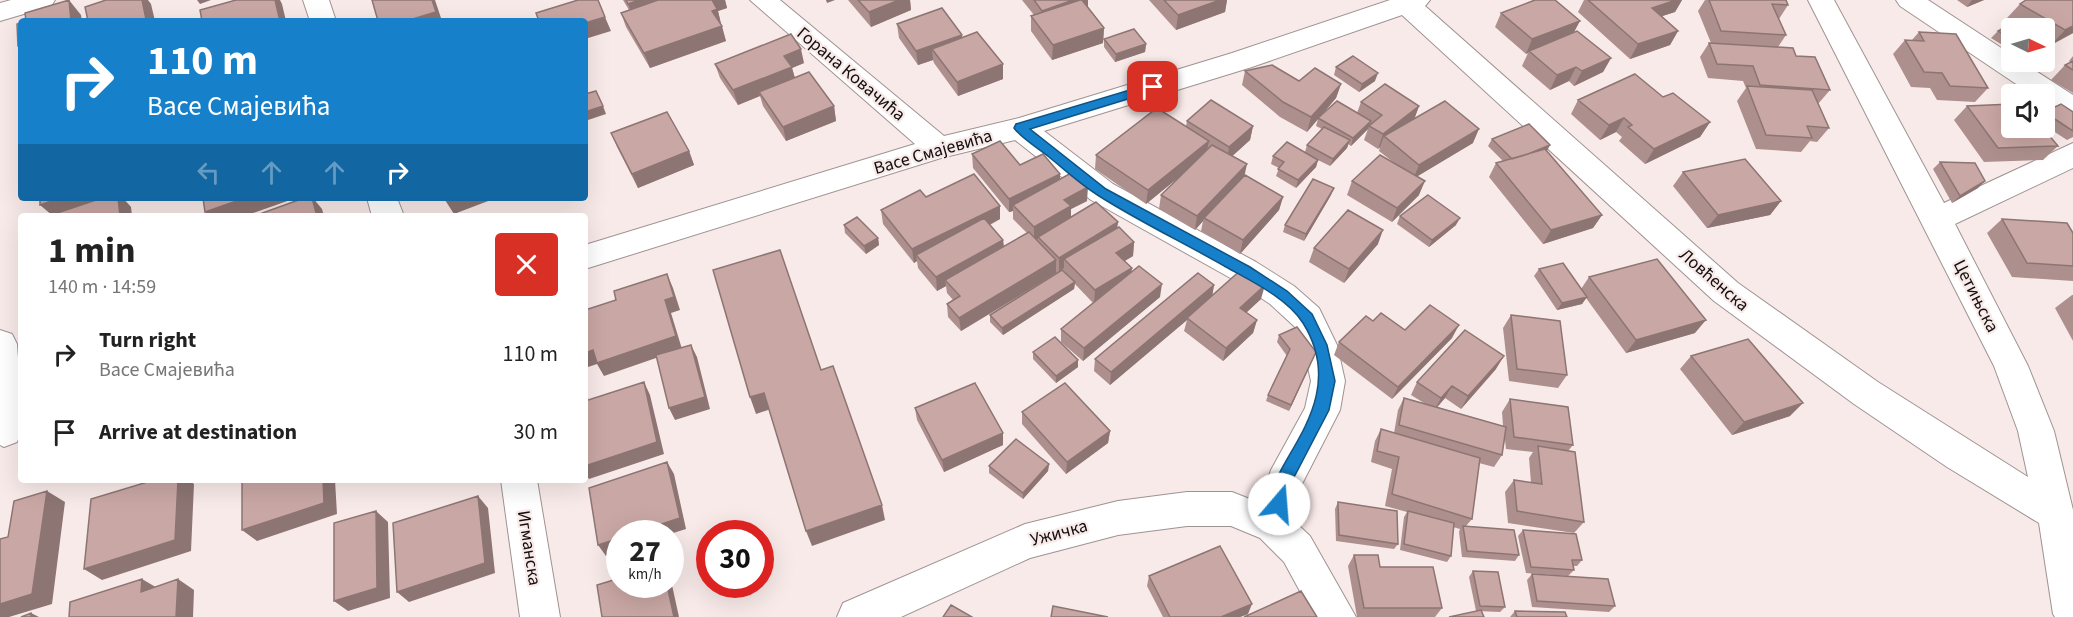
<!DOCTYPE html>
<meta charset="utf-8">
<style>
:root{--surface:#fff;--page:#f2f2f2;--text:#222;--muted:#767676}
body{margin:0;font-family:"Source Sans 3",sans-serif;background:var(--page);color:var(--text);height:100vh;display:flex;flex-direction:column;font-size:22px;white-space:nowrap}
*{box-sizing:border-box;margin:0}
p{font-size:20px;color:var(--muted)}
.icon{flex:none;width:33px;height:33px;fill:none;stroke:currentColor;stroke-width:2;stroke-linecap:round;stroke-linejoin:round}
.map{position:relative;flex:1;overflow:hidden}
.sheet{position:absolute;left:18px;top:213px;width:570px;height:270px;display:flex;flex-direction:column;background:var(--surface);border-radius:6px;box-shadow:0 6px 24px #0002}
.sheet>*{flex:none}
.hud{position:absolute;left:18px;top:18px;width:570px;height:183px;border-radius:6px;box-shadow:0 6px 24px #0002;background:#1780ca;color:#fff;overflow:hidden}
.needle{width:39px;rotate:95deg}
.buttons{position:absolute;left:2001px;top:18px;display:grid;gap:12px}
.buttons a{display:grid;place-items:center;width:54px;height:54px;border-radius:6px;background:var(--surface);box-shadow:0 6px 24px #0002;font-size:30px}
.speed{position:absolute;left:606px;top:520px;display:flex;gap:12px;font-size:30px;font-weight:700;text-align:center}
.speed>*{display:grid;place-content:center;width:78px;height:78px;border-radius:50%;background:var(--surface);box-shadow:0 6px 24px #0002;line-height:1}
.speed small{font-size:15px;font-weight:400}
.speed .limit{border:9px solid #d22;background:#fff;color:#111}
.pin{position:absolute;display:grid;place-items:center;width:51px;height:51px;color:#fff;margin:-26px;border-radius:12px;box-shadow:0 3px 9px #0006}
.me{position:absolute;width:66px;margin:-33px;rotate:18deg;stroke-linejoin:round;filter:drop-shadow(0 0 4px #0008)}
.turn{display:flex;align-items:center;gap:21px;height:126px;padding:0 30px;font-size:27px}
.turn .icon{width:78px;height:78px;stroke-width:2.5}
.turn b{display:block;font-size:42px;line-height:51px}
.lanes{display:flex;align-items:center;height:57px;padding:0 30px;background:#0003;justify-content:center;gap:30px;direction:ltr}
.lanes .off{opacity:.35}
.round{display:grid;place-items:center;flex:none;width:63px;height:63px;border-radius:6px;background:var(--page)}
.overview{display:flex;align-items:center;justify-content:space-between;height:102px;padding:0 30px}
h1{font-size:36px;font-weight:700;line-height:45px}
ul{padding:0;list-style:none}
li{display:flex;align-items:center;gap:18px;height:78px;padding:0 30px}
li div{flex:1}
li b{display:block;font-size:22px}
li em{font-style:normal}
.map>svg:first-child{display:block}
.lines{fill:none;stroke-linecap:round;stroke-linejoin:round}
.minor-casing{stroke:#9f9392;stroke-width:2}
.minor{fill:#fff;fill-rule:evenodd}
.wall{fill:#ad908d}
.shaded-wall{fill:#8d7573}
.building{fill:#c9a7a4;stroke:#8d7573;stroke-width:1.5}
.route{fill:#1780ca;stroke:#0f5383;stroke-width:1.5}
.labels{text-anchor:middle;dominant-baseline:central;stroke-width:4.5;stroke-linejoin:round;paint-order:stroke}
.street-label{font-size:18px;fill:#130f0e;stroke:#f8eae9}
</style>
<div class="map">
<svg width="2073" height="617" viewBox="0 0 2073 617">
<rect width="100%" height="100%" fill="#f8eae9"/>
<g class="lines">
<g class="minor-casing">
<path id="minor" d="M11,0H55L51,6L0,21V3Z
M303,0H329L336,21H310Z
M750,0H780L944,136L1019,118L1232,53L1390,0H1430L1425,6L1738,283L1878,382L2028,477L2018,431L1994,366L1808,0H1834L1944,203L2073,143V168L1955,224L2028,366L2054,431L2073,510V617H2055L2053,614L2039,523L1947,467L1854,404L1714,301L1402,15L1252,67L1044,131L1113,184L1256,262L1294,286L1319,308L1337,345L1345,381L1340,410L1302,484L1293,520L1310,536L1356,617H1314L1284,562L1260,538L1231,526H1187L1118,535L1030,558L901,617H837L843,603L1025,524L1118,501L1187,492H1232L1260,503L1271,470L1305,408L1311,381L1303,345L1295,327L1270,304L1234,280L1091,200L1015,140L941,158L585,269V245L915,144Z
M1896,0H1928L2012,55V62H2022L2073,95V119L2063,116L2044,104V94H2031L1900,6Z
M367,198H397L404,216H372Z
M0,330L12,334L17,344C18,370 28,419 17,442L4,447L0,445Z
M501,480H537L560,617H520Z"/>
</g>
<use href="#minor" class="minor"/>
</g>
<path class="wall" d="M623,0H725L727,8L718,11L721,24H720L726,41L650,68L626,27L621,13L629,10Z
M848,0H910L911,10L871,27Z
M1022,0H1088V7L1104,28L1103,43L1052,60L1031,31V16L1034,15Z
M1149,0H1227L1225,12L1176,30Z
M1584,0H1682L1675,12L1662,16L1678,31L1670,45L1630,59L1578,12Z
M1705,0H1786L1788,5L1779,19L1786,35L1778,47L1796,56L1830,90L1818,104L1829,128L1817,142L1810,141L1801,152L1756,149L1737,101L1746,88L1743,81L1708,78L1700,57L1709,43H1711L1698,11Z
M1957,0H1984L1967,7Z
M2020,4L2073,33L2051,45L2049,43L2044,47V28H2012V51L1991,38L1998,31L2013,22L2007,18Z
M1501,13L1575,32L1611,58L1603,72L1574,86L1569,81L1550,90L1522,66L1528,53L1526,54L1495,27Z
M897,24L962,38L1003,79L958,96L934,63L933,60L918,65L899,38Z
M1919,32L1988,88L1975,102L1937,100L1930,88L1911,87L1893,54L1905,40H1912Z
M1104,39L1146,44L1145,52L1115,62L1104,47Z
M2073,56V93L2051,80L2065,65L2070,62L2069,61Z
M804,63L792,68L795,78L834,106L836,121L786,141L763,106L760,96L738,105L720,78L715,64Z
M1336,67L1375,81L1359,92L1334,75Z
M1245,71L1299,81L1341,84L1336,98L1321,116L1357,113L1361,102L1419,106L1414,119L1473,143L1417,176L1419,195L1392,222L1347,195L1352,181L1393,162L1379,151L1380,147L1378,149L1364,140L1368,129L1351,146L1348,144L1347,148L1330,166L1318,160L1316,167L1296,188L1276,176L1279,168L1271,164L1273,156L1305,152L1307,145L1322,129L1316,126L1318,119L1307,132L1280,117L1242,85Z
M1663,97L1710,122L1700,137L1645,164L1619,141L1622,137L1616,132L1600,140L1571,114L1578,100Z
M1967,106L2058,146L2043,160L1984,162L1954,120Z
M2044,111L2073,112V137L2067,140L2044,125Z
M1187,121L1253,126L1250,140L1232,156L1244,176L1283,197L1279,210L1240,254L1201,231L1203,221L1195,230L1159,209L1161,195L1179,177L1146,204L1095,169L1096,155L1186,126Z
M611,133L689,151L694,165L638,188L617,147Z
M1492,139L1547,151L1602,215L1593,228L1543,244L1489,177L1496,163L1503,161L1488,146Z
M972,154L1020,165L1060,179L1087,201L1071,209V217L1118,222L1117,228L1134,242L1133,256L1124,261L1132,268L1131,273L1160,297L1083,361L1061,342V329L1093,303L1075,284L1074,289L1003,335L990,322V315L1054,275L961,331L948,317L947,304L953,300L947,293L946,286L937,291L918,268L917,261L914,263L883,224L881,210L926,197L1000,219L990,225L1003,240L1004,246L1027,233L1013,219V211L1009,212L973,168Z
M1940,162L1978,188L1952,203L1933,169Z
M1683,172L1781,201L1770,215L1707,228L1673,186Z
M1331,195L1304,241L1283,232L1285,225Z
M1400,216L1456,225L1429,247L1397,224Z
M2002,219L2073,233V281L2012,277L1987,233Z
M844,225L878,238L879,245L866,254L845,233Z
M1378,244L1344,283L1309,262L1314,248Z
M1539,269L1581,289L1589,277L1695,333L1626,353L1586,298L1582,304L1557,310L1534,276Z
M1214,285L1212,295L1261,299L1246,313L1257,320L1253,333L1223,361L1184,331L1187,320L1110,385L1094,371L1095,359Z
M2072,295H2073V341L2055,308Z
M1511,315L1567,375L1558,388L1509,381L1503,328Z
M1373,321L1405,330L1452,338L1392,399L1334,355L1339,342Z
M1279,335L1316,352L1289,411L1266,401L1268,395L1287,356L1277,342Z
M1033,352L1078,367L1056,383L1033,359Z
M1691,356L1790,416L1732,435L1680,369Z
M1496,369L1461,409L1445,398L1437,407L1503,426L1502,412L1510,399L1573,445L1568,451L1584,522L1574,533L1508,523L1505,492L1514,480L1531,483L1529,458L1533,452L1506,449L1505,440L1502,455L1494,467L1479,463L1472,519L1466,526L1519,555L1515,561L1462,557L1459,532L1460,529L1453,527L1451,556L1447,562L1400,550L1404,517L1407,512L1385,506L1392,469L1371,462L1375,441L1381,429L1394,433L1398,410L1404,398L1424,403L1411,395L1417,382Z
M915,408L1003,433V445L944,472L917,420Z
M1022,412L1110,431L1108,443L1066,474L1022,424Z
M1049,464L1048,471L1023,499L989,473V466Z
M1338,502L1398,544L1394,549L1336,541L1335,509Z
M1523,530L1582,560L1577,566H1573L1574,570L1568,576L1526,573L1518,536Z
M1354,555L1380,567L1442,608L1435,617H1357L1348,566Z
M1473,571L1505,607L1500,612L1476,611L1469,577Z
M1532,574L1615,606L1609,612L1532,607L1527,580Z
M1149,576L1248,614L1240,617H1163L1147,586Z
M1515,611L1567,617H1510Z"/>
<path class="shaded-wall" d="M69,0L81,15L82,21H71Z
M142,0H148L151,4L155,21H139Z
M197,0H211L200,4Z
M275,0H280L282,4L286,21H280Z
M432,0H435L442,21H406Z
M639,0H687L634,18L628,4Z
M711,0H725L727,8L718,11L721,24L716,25L712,11Z
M826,0H835L827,3Z
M899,0H910L911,10L871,27L869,12Z
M1073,0H1088V9L1042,25V11Z
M1220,0H1227L1225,12L1176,30L1178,15Z
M1676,0H1682L1675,12L1644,22L1652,8Z
M1972,0H1984L1967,7Z
M605,17L611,31L585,39V23Z
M1580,21L1572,36L1529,51L1528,53L1526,54L1532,39Z
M722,26L726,41L650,68L644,53Z
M2073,26V33L2051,45L2065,30Z
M1104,28L1103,43L1052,60L1053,45Z
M1678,31L1670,45L1630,59L1638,44Z
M962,35L963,49H932L933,60L918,65L916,51Z
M2053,39L2046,47H2044V44Z
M1146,44L1145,52L1115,62L1116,54Z
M801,49L804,63L792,68L796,82L759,92L760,96L738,105L733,90L784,56Z
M1611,58L1603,72L1574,86L1582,71Z
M1003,64V79L958,96L957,82Z
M1576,67L1569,81L1550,90L1557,75Z
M1378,73L1375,81L1359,92L1362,84Z
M1341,84L1336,98L1307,132L1311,117Z
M603,106L606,114L585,121V112Z
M834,106L836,121L786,141L783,127Z
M1419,106L1414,120L1384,136L1380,147L1378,149L1383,134Z
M1624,118L1616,132L1600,140L1609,125Z
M1371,121L1368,129L1351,146L1353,138Z
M1710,122L1700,137L1645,164L1654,149Z
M1253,126L1250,140L1227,161L1229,147Z
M1479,129L1473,143L1413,179L1419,165Z
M1350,140L1347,148L1330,166L1333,159Z
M1209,141L1206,155L1146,204L1148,190Z
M1550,145L1546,153L1513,160Z
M689,151L694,165L638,188L632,174Z
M1318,160L1316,167L1296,188L1298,180Z
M1247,164L1244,178L1204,218L1203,221L1195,230L1197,216Z
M1060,174V188L1013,205V211L1009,212V199Z
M1425,181L1419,195L1392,222L1397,208Z
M1985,181L1978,188L1952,203L1960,196Z
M1088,187L1087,201L1071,209V220L1038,237V239L1034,241V227L1064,200Z
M1334,188L1331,195L1304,241L1306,234Z
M1283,197L1279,210L1240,254L1243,240Z
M60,198H117L53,216L40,205Z
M118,198H123L131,207L132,216H120Z
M245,198H296L245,216H209L205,212Z
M312,198H313L322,209L324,216H317Z
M450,198H496L454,214L445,200Z
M1781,201L1770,215L1707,228L1718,215Z
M1000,206V219L920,260L916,255L917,261L914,263L912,249Z
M1602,215L1593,228L1543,244L1551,230Z
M1460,218L1456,225L1429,247L1432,240Z
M1118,222L1116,235L1064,259V268L1059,271V258Z
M1383,230L1378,244L1344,283L1349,269Z
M878,238L879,245L866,254L864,246Z
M1003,240L1004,253L945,280L946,286L937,291L936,277Z
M1134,242L1133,256L1115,267L1116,253Z
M1056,260V273L961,331L959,318Z
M1132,268L1130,282L1094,303L1095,290Z
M667,274L673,288L680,310L671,313L682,349L604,376L597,364L585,368V353Z
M1075,282L1074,289L1003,335L1002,328Z
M1162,284L1160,297L1083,361L1084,348Z
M1214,285L1212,298L1187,318V320L1110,385L1111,372Z
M1265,285L1261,299L1237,321L1240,308Z
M1587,297L1582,304L1557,310L1562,303Z
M1257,320L1253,333L1223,361L1226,348Z
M1706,320L1695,333L1626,353L1636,340Z
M1459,325L1452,338L1392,399L1398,387Z
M691,345L697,357L710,409L675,420L669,408Z
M1316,352L1313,359L1289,411L1291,405Z
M1504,356L1496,369L1461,409L1468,396Z
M1078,360V367L1056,383V376Z
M644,382L650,395L664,454L589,479L585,474V466Z
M1452,386L1445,398L1434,411L1441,398Z
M764,393L771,409L756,414L750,397Z
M1803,403L1790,416L1732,435L1744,422Z
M1110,431L1108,443L1066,474L1067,462Z
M1003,433V445L944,472L942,460Z
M667,462L674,474L686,529L670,534H631Z
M1049,464L1048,471L1023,499V493Z
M178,480H189L194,484L191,551L102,580L84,569Z
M323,480H335L337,514L257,541L242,530Z
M47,491L65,502L52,604L9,617H0V604Z
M478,496L488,508L495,573L409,602L397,592Z
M882,505L885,520L812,546L806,531Z
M376,511L388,522L390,598L348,611L334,601Z
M620,538V551L606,556L598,545Z
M670,576L679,617H674L667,585H670Z
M142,579L159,589L141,592Z
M178,579L194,590L193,617H176Z
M1252,604L1248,614L1240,617H1221Z
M31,613L39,617H31Z"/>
<path class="building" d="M69,0L71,21H26L25,13Z
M106,0H142L146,19L139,21H88L85,7Z
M236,0H275L280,21H202L200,10Z
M372,0H432L436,12L406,21H378Z
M578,0H598L605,17L585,23V21H539L536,13Z
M626,0H639L628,4Z
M658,0H712L717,9L712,11L722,26L644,53L621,13Z
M858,0H899L869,12Z
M1034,0H1073L1042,11Z
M1080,0H1082L1104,28L1053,45L1031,16Z
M1164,0H1220L1178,15Z
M1535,0H1555L1580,21L1532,39L1501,13Z
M1588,0H1676L1652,8L1678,31L1638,44Z
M1709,0H1786L1788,5L1772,4L1786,35L1721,31Z
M2026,0H2073V26L2065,30L2020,4Z
M942,8L962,35L916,51L897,24Z
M2019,19L2036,28H2012V39L1998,31Z
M21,23V46H18L17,24Z
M1134,29L1146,44L1116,54L1104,39Z
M1577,31L1611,58L1582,71L1576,67L1557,75L1529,51Z
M977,32L1003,64L957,82L932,49Z
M1919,32L1956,34L1988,88L1950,86L1942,73L1924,72L1905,40L1924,41Z
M791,34L801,49L784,56L792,67L733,90L715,64Z
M2044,34L2053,39L2044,44Z
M1709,43L1793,48L1796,56L1815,57L1830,90L1760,85L1753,66L1717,64Z
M1353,56L1378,73L1362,84L1336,67Z
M2073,61V70L2065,65Z
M1272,65L1299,81L1315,68L1341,84L1311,117L1283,102L1245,71Z
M809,72L834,106L783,127L759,92Z
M1635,74L1663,97L1673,93L1710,122L1654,149L1628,127L1632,125L1624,118L1609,125L1578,100Z
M1385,84L1419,106L1383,134L1369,126L1382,115L1361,102Z
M1747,86L1812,90L1829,128L1807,126L1812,138L1766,135Z
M596,91L603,106L585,112V94Z
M1211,100L1253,126L1229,147L1187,121Z
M1337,101L1371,121L1353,138L1318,118Z
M1445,101L1479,129L1419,165L1384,136Z
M2012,104V128H2043L2058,146L1998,148L1967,106Z
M2061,104L2073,112V131L2044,112Z
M1157,108L1209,141L1148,190L1096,155Z
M667,112L689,151L632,174L611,133Z
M1529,124L1550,145L1528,154L1512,159L1492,139Z
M1324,127L1350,140L1333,159L1307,145Z
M1000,141L1020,165L1043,154L1060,174L1009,199L972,154Z
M1287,142L1318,160L1298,180L1278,169L1284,162L1273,156Z
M1212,145L1247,164L1197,216L1161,195Z
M1545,149L1602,215L1551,230L1496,163Z
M1380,155L1425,181L1397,208L1352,181Z
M1745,159L1781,201L1718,215L1683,172Z
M1940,162L1975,163L1985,181L1960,196Z
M1073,172L1088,187L1064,200L1071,206L1034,227L1013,205Z
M974,174L1000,206L912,249L881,210L920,190L926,197Z
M1245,175L1283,197L1243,240L1204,218Z
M1313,179L1334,188L1306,234L1285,225Z
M1428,195L1460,218L1432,240L1400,216Z
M40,198H60L40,205Z
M102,198H118L120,216H48Z
M203,198H245L205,212Z
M304,198H312L317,216H254Z
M1096,202L1118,222L1059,258L1038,237Z
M1348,210L1383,230L1349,269L1314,248Z
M857,217L878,238L864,246L844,225Z
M984,218L1003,240L936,277L916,255Z
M2002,219L2067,223L2073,233V266L2027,263Z
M1119,227L1134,242L1116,253L1132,268L1095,290L1064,259Z
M1029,232L1056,260L959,318L947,304L960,296L945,280Z
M780,250L821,370L833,366L882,505L806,531L764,393L750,397L713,270Z
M1657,259L1706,320L1636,340L1589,277Z
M1563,263L1587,297L1562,303L1539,269Z
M1139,266L1162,284L1084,348L1061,329Z
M1242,269L1265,285L1240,308L1257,320L1226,348L1187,318Z
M1062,270L1075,282L1002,328L990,315Z
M1198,273L1214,285L1111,372L1095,359Z
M667,274L674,297L665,300L676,336L597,363L593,350L585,353V310L616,300L614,291Z
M1430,305L1459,325L1398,387L1339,342L1366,316L1373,321L1381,313L1405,330Z
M1511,315L1560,321L1567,375L1517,369Z
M1297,327L1316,352L1291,405L1268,395L1290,349L1279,335Z
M1465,330L1504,356L1468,396L1452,386L1441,398L1417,382Z
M1055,337L1078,360L1056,376L1033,352Z
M1748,339L1803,403L1744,422L1691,356Z
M691,345L705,397L669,408L656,355Z
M644,382L657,442L585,466V401Z
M975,383L1003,433L942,460L915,408Z
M1065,383L1110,431L1067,462L1022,412Z
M1404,398L1506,427L1502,455L1399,425Z
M1510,399L1568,407L1573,445L1514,437Z
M1381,429L1480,458L1472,519L1392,494L1399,457L1377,451Z
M1016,439L1049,464L1023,493L989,466Z
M1538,446L1575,452L1584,522L1517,511L1514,480L1542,484Z
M667,462L680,518L631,534H620V538L598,545L589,488Z
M154,480H178L175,540L84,569L91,499Z
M242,480H323L324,503L242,530Z
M47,491L32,594L0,604V539L8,537L14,501Z
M478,496L485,563L397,592L393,523Z
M1338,502L1397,511L1398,544L1339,535Z
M376,511L377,588L334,601V523Z
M1408,511L1454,523L1451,556L1404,544Z
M1463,526L1514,530L1519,555L1467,551Z
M1523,530L1576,534L1582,560H1572L1574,570L1531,567Z
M1220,546L1252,604L1221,617H1170L1149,576Z
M1354,555H1378L1380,567H1433L1442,608H1364Z
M1473,571L1498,572L1505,607L1480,606Z
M1532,574L1608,579L1615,606L1537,601Z
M620,578V585H667L674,617H602L597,585Z
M142,579L141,592L178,579L176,617H69L70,602Z
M1301,591L1317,617H1244Z
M951,605L972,617H943Z
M1053,606L1108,617H1051Z
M1481,610L1484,617H1449Z
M1515,611L1565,612L1567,617H1517Z
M31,613V617H21Z"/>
<path class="route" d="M1153,83L1159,87L1157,90L1030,129L1106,189L1250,267L1287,291L1312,314L1327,345L1335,381L1329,410L1291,483L1284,509L1279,511L1273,509C1256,471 1356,408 1303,323C1287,298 1251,281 1226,267C1184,243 1140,222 1099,196C1081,185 1065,170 1049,157C1038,148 1022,139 1014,128L1016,124Z"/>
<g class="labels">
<g class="street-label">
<text transform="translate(851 74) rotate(40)">Горана Ковачића</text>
<text transform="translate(933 152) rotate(-16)">Васе Смајевића</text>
<text transform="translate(1714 280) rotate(41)">Ловћенска</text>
<text transform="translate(1976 296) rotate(63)">Цетињска</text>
<text transform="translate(1059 533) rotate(-15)">Ужичка</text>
<text transform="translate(529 548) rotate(81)">Игманска</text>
</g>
</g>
</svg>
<div class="buttons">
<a><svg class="needle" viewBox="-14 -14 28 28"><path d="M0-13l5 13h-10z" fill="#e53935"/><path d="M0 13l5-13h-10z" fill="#767676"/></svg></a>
<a><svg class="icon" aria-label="sound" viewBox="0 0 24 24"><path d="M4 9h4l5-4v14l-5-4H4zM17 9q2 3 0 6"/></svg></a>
</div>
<div class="speed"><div>27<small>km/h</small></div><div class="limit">30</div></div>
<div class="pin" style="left:1153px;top:87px;background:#d93025"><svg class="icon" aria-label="arrive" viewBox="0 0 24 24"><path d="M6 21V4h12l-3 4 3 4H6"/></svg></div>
<svg class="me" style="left:1279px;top:504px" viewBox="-20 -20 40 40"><circle r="19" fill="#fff"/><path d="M0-13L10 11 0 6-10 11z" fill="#1780ca"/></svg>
<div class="hud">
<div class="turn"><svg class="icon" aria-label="right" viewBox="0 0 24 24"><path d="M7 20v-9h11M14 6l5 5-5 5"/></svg><div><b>110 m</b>Васе Смајевића</div></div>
<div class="lanes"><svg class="icon off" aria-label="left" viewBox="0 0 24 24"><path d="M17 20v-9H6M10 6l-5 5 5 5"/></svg><svg class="icon off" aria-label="ahead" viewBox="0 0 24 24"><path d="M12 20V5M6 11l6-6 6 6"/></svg><svg class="icon off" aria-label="ahead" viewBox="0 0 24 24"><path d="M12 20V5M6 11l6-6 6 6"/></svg><svg class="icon" aria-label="right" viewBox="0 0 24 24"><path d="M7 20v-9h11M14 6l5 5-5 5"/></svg></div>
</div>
<section class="sheet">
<div class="overview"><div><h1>1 min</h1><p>140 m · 14:59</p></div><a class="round" style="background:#d93025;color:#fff"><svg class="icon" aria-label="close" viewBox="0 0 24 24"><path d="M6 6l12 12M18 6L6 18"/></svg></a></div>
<ul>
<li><svg class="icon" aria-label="right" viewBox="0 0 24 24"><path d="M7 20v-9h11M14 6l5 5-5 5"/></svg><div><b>Turn right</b><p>Васе Смајевића</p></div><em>110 m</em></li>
<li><svg class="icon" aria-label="arrive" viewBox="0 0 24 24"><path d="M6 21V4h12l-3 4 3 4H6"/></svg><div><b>Arrive at destination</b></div><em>30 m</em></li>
</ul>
</section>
</div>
